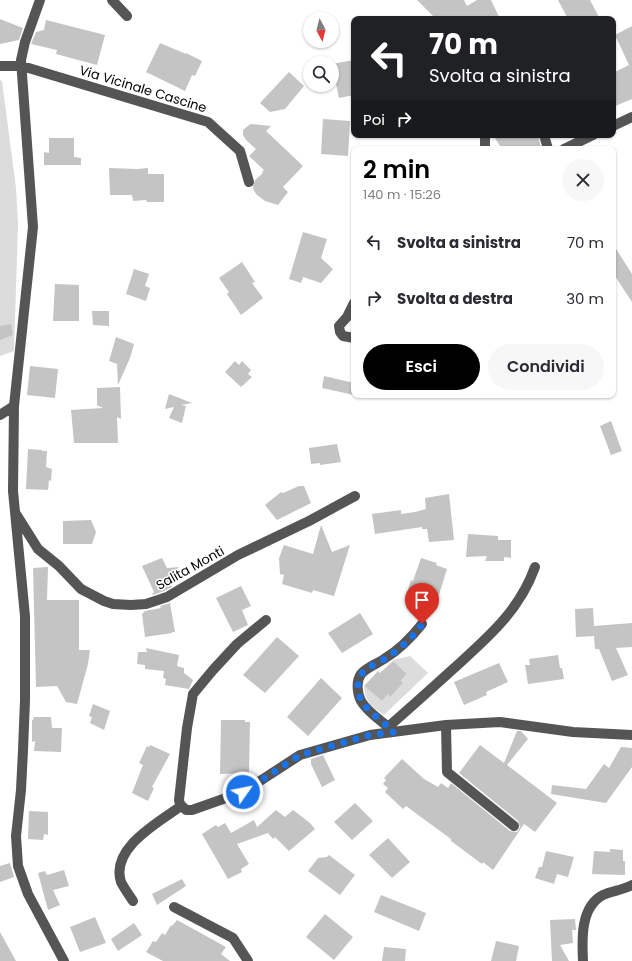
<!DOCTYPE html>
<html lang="it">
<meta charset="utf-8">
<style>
:root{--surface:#fff;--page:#f7f7f7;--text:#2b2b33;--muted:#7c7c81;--accent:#000}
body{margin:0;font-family:Poppins,sans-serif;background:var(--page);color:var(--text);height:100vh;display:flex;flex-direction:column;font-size:15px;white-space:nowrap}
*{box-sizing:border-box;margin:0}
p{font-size:13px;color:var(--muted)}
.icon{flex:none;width:22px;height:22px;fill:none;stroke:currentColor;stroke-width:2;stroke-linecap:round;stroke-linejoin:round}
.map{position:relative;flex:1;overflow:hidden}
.drawer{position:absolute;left:351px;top:146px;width:265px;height:252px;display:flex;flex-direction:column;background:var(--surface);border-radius:8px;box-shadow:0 1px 3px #0004}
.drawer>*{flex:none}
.banner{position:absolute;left:351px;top:16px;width:265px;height:122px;border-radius:8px;box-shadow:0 1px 3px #0004;background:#202124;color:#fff;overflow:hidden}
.needle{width:26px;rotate:173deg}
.buttons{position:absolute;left:303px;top:12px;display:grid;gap:8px}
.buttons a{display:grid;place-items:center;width:36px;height:36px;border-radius:50%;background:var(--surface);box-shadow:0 1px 3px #0004;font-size:20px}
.pin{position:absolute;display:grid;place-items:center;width:34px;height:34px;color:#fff;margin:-41px -17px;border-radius:50% 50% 50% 0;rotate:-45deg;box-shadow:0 0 4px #0007}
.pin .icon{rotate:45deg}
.me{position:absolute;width:44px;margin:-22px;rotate:57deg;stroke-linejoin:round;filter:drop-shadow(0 0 3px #0008)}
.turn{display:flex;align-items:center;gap:14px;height:84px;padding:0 12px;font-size:18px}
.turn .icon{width:52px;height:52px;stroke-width:2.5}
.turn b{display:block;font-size:28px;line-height:34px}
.then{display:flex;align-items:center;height:38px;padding:0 12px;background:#0003;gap:8px;font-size:15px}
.round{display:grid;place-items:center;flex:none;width:42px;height:42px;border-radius:21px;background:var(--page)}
.overview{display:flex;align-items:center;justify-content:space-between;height:68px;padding:0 12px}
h1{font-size:24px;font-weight:600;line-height:30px;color:var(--accent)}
.button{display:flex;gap:8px;margin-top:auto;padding:8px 12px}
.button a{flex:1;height:46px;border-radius:24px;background:var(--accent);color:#fff;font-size:16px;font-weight:600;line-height:46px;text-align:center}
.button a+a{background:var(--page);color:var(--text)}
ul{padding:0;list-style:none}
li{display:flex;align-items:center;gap:12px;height:56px;padding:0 12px}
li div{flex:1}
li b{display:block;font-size:15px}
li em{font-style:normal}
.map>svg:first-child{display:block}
.green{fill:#dcdcdc}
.building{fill:#c4c4c4}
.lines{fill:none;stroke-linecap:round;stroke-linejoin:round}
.minor{stroke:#555;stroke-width:10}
.route{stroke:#1a73e8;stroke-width:7;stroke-dasharray:0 12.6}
.labels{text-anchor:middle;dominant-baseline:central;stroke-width:3;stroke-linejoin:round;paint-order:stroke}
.street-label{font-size:13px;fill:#000;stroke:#fff}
</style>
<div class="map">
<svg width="632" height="961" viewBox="0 0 632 961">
<rect width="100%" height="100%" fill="#fff"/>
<path class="green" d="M0,80L2,81L16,188L18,224L14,351L0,356Z
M410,656L428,673L384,715C371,706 365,702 364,686L382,701L388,694L390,696L407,674L392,660Z"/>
<path class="building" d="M417,0H464L467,6L477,0H491L500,19H436Z
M558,0H590L600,19H568Z
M0,19L23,28L19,40L0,44Z
M46,20L105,35L97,65L56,54L57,50L31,44L36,32L44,30Z
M632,26V99L613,107V73L629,65L615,35Z
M160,43L186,54V53L202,61L195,76L192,75L185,91L146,72Z
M354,60V95L339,98L332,64Z
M289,72L304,86L285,109L270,112L260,103Z
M323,119L350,121L348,156L321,154Z
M251,124L271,126L266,131L303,166L283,187L288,192L278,205L265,201L257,195L254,191L253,187L255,180L263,173L262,172L264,170L249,156L256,149L246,140L243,135V130L249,125Z
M493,135H538L541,148L538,149H502Z
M49,138H74V157L81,158V165H44V152L49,153Z
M109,168L137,169L148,168V174H164V202H147L146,200L133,201L132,195H110Z
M303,232L327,239L321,258L333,269L321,283L303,277L301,283L289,279Z
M613,244L632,274V302L613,273Z
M242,262L255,282L252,283L263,298L241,315L227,294L229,292L219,278Z
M134,269L149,274L145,286L150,288L146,301L126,294Z
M55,284L79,285V321H53Z
M92,311H109V326L93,325Z
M11,324L13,335L0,340V326Z
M116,337L134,344L130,358L118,385L117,364L109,361Z
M235,361L239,365L242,361L251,370L248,374L252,377L241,387L225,372Z
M30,366L58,369L55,398L27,395Z
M324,376L354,383V395L322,388Z
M120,387L121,419L117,417L118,443H74L71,410L103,408L97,405V388Z
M169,394L192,403L181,405L186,406L182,423L169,418L174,407L165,409Z
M611,421L622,451L611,455L600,426Z
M337,444L341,462L320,465V463L311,464L309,448Z
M28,449L42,450V451H47L46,467L52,469L51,481L49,480L48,490L26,489Z
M299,486H304L311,503L277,520L265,505L281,492L283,493Z
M449,494L454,540L429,542L427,529H422V527L375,534L372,514L401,510V514L415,512L426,509L425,498Z
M91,520L96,532L92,544H63V521Z
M321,525L332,552L350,545L334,596L313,590L312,593L282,584L284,575L280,574L279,558L284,545L313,554Z
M468,534L498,536V540H511V558L504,557V561H485L487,556L466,557Z
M162,558L167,568L179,567L170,576L174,583L171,585L172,587L164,591L153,595L152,594L154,592L142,566Z
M421,558L437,563L436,565L447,569L439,595H436L432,607L405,599L411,580L413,581Z
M48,567L47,600H79V650H90L88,664L77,704L66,702L57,686L36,687L33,568Z
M241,586L251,606L242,610L248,625L233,632L216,598Z
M170,603L175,632H172V633L145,637L142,614L145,611L161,608L160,606Z
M593,608L594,626L632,623V647L616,648L628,675L612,681L599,649H595L594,636L576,637L575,609Z
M360,613L373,634L342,653L328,633Z
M277,637L299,656L265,693L243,675Z
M146,648L179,655L177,666L184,668V673L193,680L189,689L165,685L166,679L163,678L164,671L145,669V665L137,664L138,652H147Z
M558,655L560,668H562L564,679L528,684L525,665H530L529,659Z
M393,661L407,674L401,681L403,683L390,697L388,694L382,701L364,686L378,671L380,673Z
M499,663L508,682L486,692L487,695L464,705L454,682Z
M321,678L342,698L308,736L287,717Z
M93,704L110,711L104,730L90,723L92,717L89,716Z
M34,717H51L52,728H62L61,752L34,751L35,741L32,742V720H33Z
M221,720H245V722H250L249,773L220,774Z
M517,731H521L528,739L507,765L557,803L535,832L524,824L493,870L483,862L482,864L451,841V839L406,806L403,809L385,792L388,788L383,784L386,780L384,778L402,759L424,779L438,787L441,783L448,788L451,783L510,831L517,832L520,827L518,821L459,773L480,745L504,763Z
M150,745L170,754L152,787L154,788L148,801L132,793L143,765L139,763L147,746L149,747Z
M621,747L632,748V767L606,803L551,794L552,785L586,789L604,764L609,768Z
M323,755L335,780L322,787L311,764V759Z
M355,803L373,821L352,840L334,822Z
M276,810L285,817L293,810L310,823L315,829L289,851L275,837L273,839L268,833L237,844L249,864L241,869L242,872L228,879L202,834L216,825L218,827L225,823L231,833L254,820L257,827Z
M29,811L48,812V835L44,834L43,840L28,839Z
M388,838L410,862L392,878L369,855Z
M610,849L623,850V861H625V875L592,874L594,851L610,852Z
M546,851L574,857L568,877L557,874L554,884L535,878L539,867H542Z
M329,855L355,875L340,895L308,871L318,858L327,857Z
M10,863L14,877L0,882V866Z
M64,870L69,886L53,890L60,905L48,910L38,873L45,871L47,875Z
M182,879L186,886L157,905L152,894Z
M381,895L426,913L419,931L374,912Z
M325,914L353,937L334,960L306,937Z
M95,917L106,943L80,952L70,927Z
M575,919L576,930H572L573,943L560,945L569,961H552L550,920Z
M177,920L226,947L221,954L230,961H163L146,952L153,941L156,942L162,933L165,935L171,925L172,926Z
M134,923L142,935L118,951L111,939Z
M0,932L16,961H0Z
M496,941L519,946L516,961H491Z
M384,947L406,949L405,961H382Z"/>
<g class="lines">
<path class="minor" d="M40,0L25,42L21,60L33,227L14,406L13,491L25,616V700L23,750L21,790L16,836L18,866L28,894L64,961
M112,0L127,16
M0,66H22L208,122L240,151L249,182
M613,126L632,117
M544,135L548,149
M485,149V135
M564,149L593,135
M354,303L347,317L339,326L340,332L343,336L354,338
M0,415L14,406
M16,514L38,549L59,566L81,589L104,601L113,604L131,605L146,604L167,597L238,555L309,521L355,496
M266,620L237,644L213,670L193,694L187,728L179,800L180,804L186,810H192L243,792L300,755L370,735L446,725L500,722L573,732L632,735
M446,725L447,772L514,826
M388,727C410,708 431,689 452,670C486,639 519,612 535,567
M392,730C382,721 368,713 361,701C357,693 356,681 361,674C367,667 377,664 384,659C399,650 411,638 422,624
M133,901C129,895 124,888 121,882C110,848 159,822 181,806
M174,907L233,938L248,961
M583,961C582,940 580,907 603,895C612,891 623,890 632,885"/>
</g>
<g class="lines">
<path class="route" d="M243,792L300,755L370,735L394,732C383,722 370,713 362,702C358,695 356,682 361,675C365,667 381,662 389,656C402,647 413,637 422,624"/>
</g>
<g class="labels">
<g class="street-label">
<text transform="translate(143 89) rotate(17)">Via Vicinale Cascine</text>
<text transform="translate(190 568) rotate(-29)">Salita Monti</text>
</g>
</g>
</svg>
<div class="buttons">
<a><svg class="needle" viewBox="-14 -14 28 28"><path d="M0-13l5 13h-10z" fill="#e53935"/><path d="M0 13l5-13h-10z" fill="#7c7c81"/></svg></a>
<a><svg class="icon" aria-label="search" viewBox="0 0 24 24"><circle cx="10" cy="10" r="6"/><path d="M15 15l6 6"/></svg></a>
</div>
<div class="pin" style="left:422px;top:624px;background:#d93025"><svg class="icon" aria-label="arrive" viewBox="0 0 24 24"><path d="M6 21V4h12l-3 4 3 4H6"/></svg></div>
<svg class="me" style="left:243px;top:792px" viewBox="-20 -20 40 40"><circle r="17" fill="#1a73e8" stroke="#fff" stroke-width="3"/><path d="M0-11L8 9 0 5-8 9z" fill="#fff"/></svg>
<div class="banner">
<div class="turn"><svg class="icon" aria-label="left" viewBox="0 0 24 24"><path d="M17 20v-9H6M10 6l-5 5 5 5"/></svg><div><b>70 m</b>Svolta a sinistra</div></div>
<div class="then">Poi<svg class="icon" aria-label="right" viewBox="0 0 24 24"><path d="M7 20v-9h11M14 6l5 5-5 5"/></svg></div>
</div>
<section class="drawer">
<div class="overview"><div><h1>2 min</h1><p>140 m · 15:26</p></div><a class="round"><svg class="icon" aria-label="close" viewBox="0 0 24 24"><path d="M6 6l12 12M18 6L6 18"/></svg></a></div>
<ul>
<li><svg class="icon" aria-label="left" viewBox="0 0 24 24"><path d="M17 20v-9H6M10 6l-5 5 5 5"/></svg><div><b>Svolta a sinistra</b></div><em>70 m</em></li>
<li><svg class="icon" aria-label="right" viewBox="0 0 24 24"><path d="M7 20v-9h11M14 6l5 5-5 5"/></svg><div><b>Svolta a destra</b></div><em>30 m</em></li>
</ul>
<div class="button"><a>Esci</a><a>Condividi</a></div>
</section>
</div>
